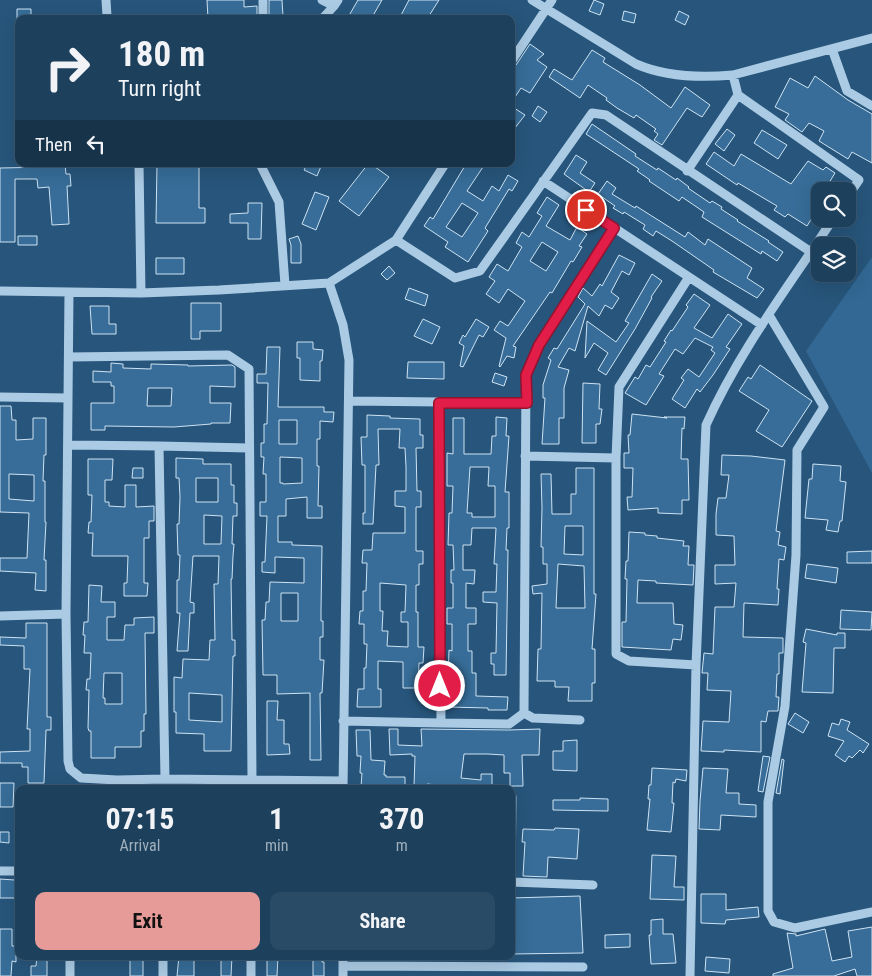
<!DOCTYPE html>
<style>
:root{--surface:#1d405c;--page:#2a4b65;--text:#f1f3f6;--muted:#a0afbb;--line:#3b5972;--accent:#e69b98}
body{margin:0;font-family:"Roboto Condensed",sans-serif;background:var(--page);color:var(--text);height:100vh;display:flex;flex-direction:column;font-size:19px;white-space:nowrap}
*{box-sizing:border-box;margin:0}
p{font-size:16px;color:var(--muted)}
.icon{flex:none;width:28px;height:28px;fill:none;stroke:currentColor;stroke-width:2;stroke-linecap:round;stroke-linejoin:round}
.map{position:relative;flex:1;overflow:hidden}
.panel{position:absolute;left:15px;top:785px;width:500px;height:175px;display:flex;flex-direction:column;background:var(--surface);border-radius:10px;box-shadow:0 5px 20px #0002,0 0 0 1px var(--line)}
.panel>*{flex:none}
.top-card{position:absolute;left:15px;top:15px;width:500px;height:152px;border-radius:10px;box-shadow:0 5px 20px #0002,0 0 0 1px var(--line);background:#1d405c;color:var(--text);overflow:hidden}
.controls{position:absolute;left:811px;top:182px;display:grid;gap:10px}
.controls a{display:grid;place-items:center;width:45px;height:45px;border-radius:10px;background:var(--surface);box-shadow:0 5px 20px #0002,0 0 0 1px var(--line);font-size:25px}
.pin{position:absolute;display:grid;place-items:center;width:42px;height:42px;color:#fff;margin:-21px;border:2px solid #fff;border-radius:50%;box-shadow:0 1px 5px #0007}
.me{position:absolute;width:55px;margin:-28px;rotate:0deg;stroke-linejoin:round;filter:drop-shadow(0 0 4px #0008)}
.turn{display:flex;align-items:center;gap:18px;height:105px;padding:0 20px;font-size:22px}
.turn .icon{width:65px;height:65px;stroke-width:2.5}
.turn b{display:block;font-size:35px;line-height:42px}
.then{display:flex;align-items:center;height:48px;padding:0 20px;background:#0003;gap:10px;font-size:19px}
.eta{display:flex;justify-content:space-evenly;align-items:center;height:85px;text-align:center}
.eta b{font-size:30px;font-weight:700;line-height:35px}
.primary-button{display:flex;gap:10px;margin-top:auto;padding:10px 20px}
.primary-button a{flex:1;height:58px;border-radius:10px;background:var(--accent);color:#111;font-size:20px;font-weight:700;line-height:58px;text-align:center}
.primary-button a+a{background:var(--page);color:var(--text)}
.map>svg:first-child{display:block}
.green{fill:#326893}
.building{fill:#376d98;stroke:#cee3f3;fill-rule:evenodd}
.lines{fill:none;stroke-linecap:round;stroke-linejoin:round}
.minor{stroke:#abcbe4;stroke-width:9}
.route-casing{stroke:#92132f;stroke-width:12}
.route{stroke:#e11d48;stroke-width:9}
</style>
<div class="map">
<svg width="872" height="976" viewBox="0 0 872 976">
<rect width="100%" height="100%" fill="#27557b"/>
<path class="green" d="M872,257V473L806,351Z"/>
<path class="building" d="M207,0H244V7L257,6V17L208,19Z
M269,0H282L283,16L269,17Z
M358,0H382L371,19H347Z
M409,0H439L427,19H399Z
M594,0L604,4L600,15L589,11Z
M17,9H31V19H17Z
M624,11L636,14L634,23L622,20Z
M679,11L689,16L685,25L675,20Z
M530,44L544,54L537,60L547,67L530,93L521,88L511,103V70L516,65Z
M592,50L605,58L603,62L640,85L671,108L685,87L710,105L702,117L687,108L662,145L654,140L658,134L654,131L656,129L636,115L634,118L617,108L606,100L607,98L588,85L580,98L549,77L554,69L572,80Z
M815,76L848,100L872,114V163L852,152L848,159L819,141L824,131L809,123L802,132L785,120L789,114L775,107L790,78L808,88Z
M511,106L525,115L511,133Z
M538,106L547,112L540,122L532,116Z
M592,124L636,154L635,156L657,170L658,168L676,180L677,178L689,187L688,188L710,203L712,201L722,207L721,209L738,220L737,221L769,241L768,242L783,252L777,261L762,251L761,254L702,217L704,212L682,197L679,201L649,181L650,180L637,171L639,169L586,134Z
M727,129L735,135L724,151L715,144Z
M762,130L787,145L778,159L754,143Z
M714,152L734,166L741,154L791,184L808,161L823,170L826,167L835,173L824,191H820V205L807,226L788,214L785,217L774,210L777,206L738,183L737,185L706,164Z
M576,155L587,162L580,173L595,183L589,192L564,174Z
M48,164H65L66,174H70L71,186H67L69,224L52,225L49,187L38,188L37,179H15V242H0V168L48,167Z
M157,164H199V208H205V223H156Z
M307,164H322L317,176L304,170Z
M368,164H371L389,177L359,216L339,201Z
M466,164H485L467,191L483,201L492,186L499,191L508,175L518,181L512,191L509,189L485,228L488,231L468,262L445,247L448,242L424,226L430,217L433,219ZM462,203L478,213L462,237L446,227Z
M607,181L616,188L612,194L635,208L636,206L685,237L688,232L705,245L708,239L752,268L747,278L764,289L757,298L713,272L714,270L672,241L656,231L653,236L643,229L645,225L624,212L623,214L613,208L615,206L598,194Z
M315,192L329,197L316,230L302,224Z
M547,197L559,205L546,226L570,240L577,227L587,234L579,246L582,247L573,262L571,261L552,293L550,292L513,346L516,347L514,358L507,356L500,367L499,366L506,338L494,330L500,321L508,326L525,301L508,289L499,303L486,294L495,281L489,277L497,264L508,271L522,247L516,243L522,232L529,237L542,216L537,213ZM542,242L558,252L546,271L530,261Z
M248,203H262L261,239H248V223H230V214L248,213Z
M18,236H37V245H18Z
M298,236L301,244V263H291V245L289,239Z
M619,255L635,263L629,275L622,271L611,292L619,298L612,309L605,305L599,316L588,306L575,351L569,348L558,367L569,370L564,388V418H559V444H542L545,398H543V385L551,360L548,358L554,348L557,349L585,304L578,297L583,288L592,296L600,284L602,286Z
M156,258H184V274H156Z
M389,266L395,273L387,280L381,274Z
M652,274L662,281L651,297L652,298L635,329L606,375L598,370L608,353L594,343L585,358L587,321L616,342L629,323L625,321Z
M409,288L428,295L425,306L405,299Z
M694,294L710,305L694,328L712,338L728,314L742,324L726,347L730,349L713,375L700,392L697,389L685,408L672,399L684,380L681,378L688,369L699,377L715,353L711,350L713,347L695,338L683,354L675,349L659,374L664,376L646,405L625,393L635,377L638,379L646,365L650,367L666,342L664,341L671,330L672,331L688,307L686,305Z
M191,303H221V331H200V339H191Z
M90,306H109V324H116V334H92Z
M423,319L440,327L432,344L414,336Z
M476,319L489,327L483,337L479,335L463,367L460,366L464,346L459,343L463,335L465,337Z
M297,342H313V349L323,350L322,361H320V381L300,380V358H297Z
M267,347H280L278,407H324V412H334L333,422L320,421V439H317V466H319L318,506H322V518H307V497L286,499V516H278V542H292V545L322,546L321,610V621H323V637H320V660H324L322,693H320L321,760H310V693L277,694V675H263L262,620H265L266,602H269L270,582L304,583V558L275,557V573L262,572V562H265L267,516H260V502H266V474H263L264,457H261V443H264V424H267L268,383H257V374H266ZM279,420H297V444H279ZM280,457L302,458V483L283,484V483H280ZM281,593H298V621H281Z
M408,362H444V379L407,378Z
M111,363L123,364V368L151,369V364L188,365V366L232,365L235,367V387L210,386V403H231L230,423H211V424L174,427L105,426V430H91V403H114V386H111V382H93V371L111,372ZM148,388H172L171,406H147Z
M760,365L812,401L782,447L756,431L769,410L739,391L748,377L751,379Z
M495,373L507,377L504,386L492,382Z
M583,383L600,384L599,409H602L600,424H596V443H582Z
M0,406H11L12,420H16V440L33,439V418H46V455H44L43,481H45V522H46L44,560H46V591L35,590L36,573L0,571V558H27L29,513L0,512ZM9,474L34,475V501L9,499Z
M632,414L667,418L664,417H685L684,429L682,428L681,459H688L689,500H682V514L658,513V508L628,510L627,497H632L633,468H624V453H629L628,435H630Z
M367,415L390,416V418L420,419V435H423V448H416L417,491H421V507H416V551H423V564H419V585H416V612H418V647H424L423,663H419L418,688H403V662L378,661V689H381V707H357L358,689H364V668H366L367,644H364V624H359L360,611H363V591H366L367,563H362L363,550H372L373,533H405V507L395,506V491H406V467L405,448H399L400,429H378L379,465H376L373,524H363V513H365V465H362L361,437H367ZM380,583L406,585L405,612H401V622H408V647L387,646L388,631H382L383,611H380Z
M496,417L507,418L506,436H509L505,492H509V528H507L506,550H508L506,675H494V664H491V653H496L497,603L483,602V592H496L497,564H494L496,528H472L471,545H463V570H475L474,584L466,583V608H476V624H468V651H472V673H476V696L508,697L507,710H488V708L447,707L449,650L452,651V624H447V608H453V583H451V570H454L453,545H448L449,513H452L453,486H447V453L453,454V418H464V454H491L492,436H496ZM470,467H489L488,486H495V517H472V513H467Z
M722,455L751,456L785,460L776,531L780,532L778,545L786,547L784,560L779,559L777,589H779L778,605L744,603L743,637L783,638V653H779V674H777L776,697H779L778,711H768L766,722L761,721V752L724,750V752L701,751L703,721L729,722L731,691L707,690L708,673H702L704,653L713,654L715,607H734L736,583L715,584V565H735L734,536L716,535V514L718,498H726L729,475H721Z
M176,458L203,459V464H231V485H234V503H237V516H233L232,544H234L233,556L232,579H231L232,640H235V656H233L231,751H204V734L176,733V712H174V677L182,678L183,659L209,660L210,640H215L214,584H218L219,556H193L190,602L194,603V613H190L188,651H177L180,613H177V580H179L180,555H178L177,524H179L180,497L179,478H176ZM196,478H218V502H196ZM204,515L222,516L221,544H204ZM189,693L222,695V722L189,720Z
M88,459H113L112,480H105V502H109V506L125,507V485H136V507L154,506V521H149V538H144V583H148L147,596H124V583H127L128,556H92L93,533H88L89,522H91L92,495H88Z
M813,464L841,466L840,481L846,482L842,521H840L838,532L826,530L828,520L805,518L809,479H812Z
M133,468H143V478H132Z
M576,468H594V594H596L592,649H595V683H592V701H568L569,687H555V681H537L538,649H541L542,593L533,594L532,586L547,584V564H543V547H541L542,508L541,474H551L552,514H571V494H576ZM565,526H583V555L564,554ZM558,564L584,566L585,608H556Z
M629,532L645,533V535L657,536V538L684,541L683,546H689L688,565H694L693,585L656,583V581L638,580L637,603H673L674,624L683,625L681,640L673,639L671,650L622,647V622H626L627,579H625L626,561H628Z
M872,551V563H847V552Z
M807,564L838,568L836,583L805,578Z
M89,585L102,586L101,602H115V617H107V640H124L125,625H134V618L154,617V633H145L146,714H144V731H141V747H115V758H91V731H89L88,728L89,690H86L87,679H90L91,653H84L85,635H83L84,622H88ZM104,673H122V704H105V698H103Z
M841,610L872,612L871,630L840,629Z
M26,623H47V717H51V730H46L44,783H28V767H22V763H0V752L30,751V729H27L30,669H24V646L0,645V637L26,638Z
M806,629L837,635V633H845V648H834L833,693L802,692L806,643L803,642Z
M267,701H278L277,720H284V744H289L290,754L267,755Z
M795,713L809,722L803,733L788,724Z
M841,719L850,722L847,730L869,744L863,753L860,750L852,758L849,756L845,762L835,755L844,741L828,736L832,723L839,725Z
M389,729H398V745L422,746L421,729L509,730L540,729L539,755H522L523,786H510V773H504V755L488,754H464L461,778L481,780V774H492V789H456V787L427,784V786H414L415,756H412V754L390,755Z
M356,730H370L371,760L385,761L384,775H386V777H405V789L361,787L362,773H360L361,756H357Z
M577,740V771L553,770V751H563V741Z
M763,756L770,757L763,792L758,791Z
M782,759L784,760L780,794L776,793Z
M652,768L687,770L686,781L676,779L675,783L673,782L672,803H674L671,832L647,830L650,799H648L649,785H651Z
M703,768L728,769L726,793H739V804L756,805V817L721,815L720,830L699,829L700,801Z
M0,783H14L13,807H0Z
M580,798L608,799V811L553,810V800H580Z
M555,828L579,829L577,859L548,857L547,877L523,876L525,842H522L523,829L554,830Z
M0,832H9V843L0,842Z
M652,855L676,856L674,887H684V900L650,899Z
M0,879L15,880V898H0Z
M701,894H726V910L758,907L759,917L726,920L725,924L701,923Z
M580,896L583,953L511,954V898Z
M663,919V934H673L676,963L651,964L649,935H651V920Z
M872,927V976H857L855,969L834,976H773V974L793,968L787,933L796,934V936L825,929L832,961L852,957L848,931Z
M0,929H12V946H16V962L12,961L11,976H0Z
M630,934V947L605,948V935Z
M37,956H47V976H31V966H36Z
M130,956H143V976H130Z
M179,956H194V976H177Z
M221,956H232L231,976H221Z
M267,956H278L277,976H267Z
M313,956H322V962H324V976H313Z
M706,957L730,959L729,973L705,971Z"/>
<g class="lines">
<path class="minor" d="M106,0L107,16L111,19
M322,0L334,6L338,0
M532,0L636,64C666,77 700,78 733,75L872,38
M263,19V0
M322,19L334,6
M832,49L847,91L872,106
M511,62L552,0
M738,95L859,180L848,196
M139,164L141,293
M260,164L279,202L285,285
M687,171L738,95L733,75
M543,181L762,325
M396,240L455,278L480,271L592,113L606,115L811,252
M689,277L619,387L616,458V654L629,661L696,665L706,425C739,351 789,286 833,219
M329,283L343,325L349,360L343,789
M0,291L141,293L219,290L329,283L396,240L445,164
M69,292L66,614L68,761L70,769L81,778L117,780L165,779L343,781
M769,315L824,407L797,450L796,555L785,706L768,802V911L774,922L795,928L872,912
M69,357L228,355L249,369L252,780
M0,397L68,398
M349,401L527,403
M68,445L159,446L165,779
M159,446L249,448
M525,456L616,458
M0,616L66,614
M524,713L533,718L580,720
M343,721L441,723L439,403
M441,723L509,724L524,713L526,375L539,345L614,229
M0,871H19
M511,882L512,797
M511,882L593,885
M343,956V976
M343,966L583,967
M70,976V956
M163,976V956
M251,976V956
M690,976L696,665"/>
</g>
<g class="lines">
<g class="route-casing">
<path id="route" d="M440,686L439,403H527L526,375L539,345L614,228L586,210"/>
</g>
<use href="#route" class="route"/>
</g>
</svg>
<div class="controls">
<a><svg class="icon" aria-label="search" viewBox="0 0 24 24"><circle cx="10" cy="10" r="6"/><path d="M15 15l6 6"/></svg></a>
<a><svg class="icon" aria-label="layers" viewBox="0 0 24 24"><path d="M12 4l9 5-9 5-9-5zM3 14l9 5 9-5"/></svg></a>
</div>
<div class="pin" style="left:586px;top:210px;background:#d93025"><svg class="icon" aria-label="arrive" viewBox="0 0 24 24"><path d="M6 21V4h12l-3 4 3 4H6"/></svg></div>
<svg class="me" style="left:440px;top:686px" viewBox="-20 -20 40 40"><circle r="17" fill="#e11d48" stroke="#fff" stroke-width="3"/><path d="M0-11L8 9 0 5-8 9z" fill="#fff"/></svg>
<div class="top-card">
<div class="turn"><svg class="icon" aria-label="right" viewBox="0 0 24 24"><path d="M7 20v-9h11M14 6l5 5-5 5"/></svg><div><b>180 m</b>Turn right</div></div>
<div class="then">Then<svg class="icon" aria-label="left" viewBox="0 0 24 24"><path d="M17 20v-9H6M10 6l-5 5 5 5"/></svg></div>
</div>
<section class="panel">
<div class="eta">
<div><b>07:15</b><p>Arrival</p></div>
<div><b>1</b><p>min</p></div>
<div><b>370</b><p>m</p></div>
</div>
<div class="primary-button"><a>Exit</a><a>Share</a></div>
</section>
</div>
